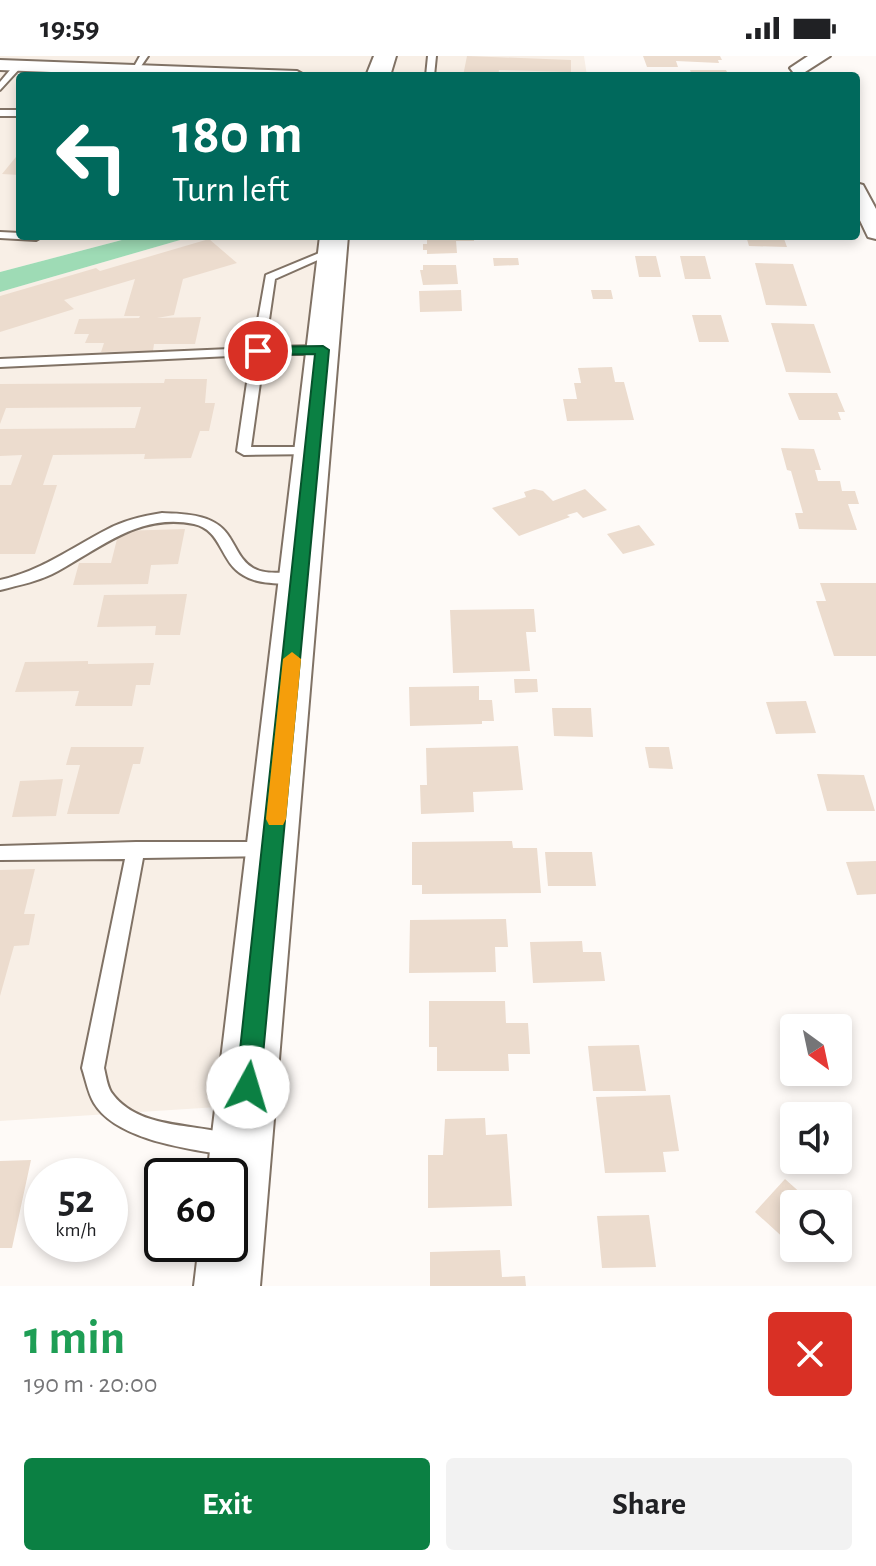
<!DOCTYPE html>
<meta charset="utf-8">
<style>
:root{--surface:#fff;--page:#f2f2f2;--text:#202124;--muted:#757577;--accent:#0b8043}
body{margin:0;font-family:"Alegreya Sans",sans-serif;background:var(--page);color:var(--text);height:100vh;display:flex;flex-direction:column;font-size:30px;white-space:nowrap}
*{box-sizing:border-box;margin:0}
p{font-size:26px;color:var(--muted)}
.icon{flex:none;width:44px;height:44px;fill:none;stroke:currentColor;stroke-width:2;stroke-linecap:round;stroke-linejoin:round}
.map{position:relative;height:1230px;overflow:hidden}
.sheet{display:flex;flex-direction:column;background:var(--surface);flex:1}
.sheet>*{flex:none}
.banner{position:absolute;left:16px;top:16px;width:844px;height:168px;border-radius:8px;box-shadow:0 4px 12px #0003;background:#00695c;color:#fff;overflow:hidden}
.needle{width:52px;rotate:147deg}
.fabs{position:absolute;left:780px;top:958px;display:grid;gap:16px}
.fabs a{display:grid;place-items:center;width:72px;height:72px;border-radius:8px;background:var(--surface);box-shadow:0 4px 12px #0003;font-size:40px}
.speed{position:absolute;left:24px;top:1102px;display:flex;gap:16px;font-size:40px;font-weight:700;text-align:center}
.speed>*{display:grid;place-content:center;width:104px;height:104px;border-radius:50%;background:var(--surface);box-shadow:0 4px 12px #0003;line-height:1}
.speed small{font-size:20px;font-weight:400}
.speed .limit{border:4px solid #111;border-radius:12px;background:#fff;color:#111}
.pin{position:absolute;display:grid;place-items:center;width:68px;height:68px;color:#fff;margin:-34px;border:4px solid #fff;border-radius:50%;box-shadow:0 2px 8px #0007}
.me{position:absolute;width:88px;margin:-44px;rotate:6deg;stroke-linejoin:round;filter:drop-shadow(0 0 6px #0008)}
.turn{display:flex;align-items:center;gap:28px;height:168px;padding:0 24px;font-size:36px}
.turn .icon{width:104px;height:104px;stroke-width:2.5}
.turn b{display:block;font-size:56px;line-height:68px}
.round{display:grid;place-items:center;flex:none;width:84px;height:84px;border-radius:8px;background:var(--page)}
.headline{display:flex;align-items:center;justify-content:space-between;height:136px;padding:0 24px}
h1{font-size:48px;font-weight:700;line-height:60px;color:#1e9e55}
.cta{display:flex;gap:16px;margin-top:auto;padding:16px 24px}
.cta a{flex:1;height:92px;border-radius:8px;background:var(--accent);color:#fff;font-size:32px;font-weight:700;line-height:92px;text-align:center}
.cta a+a{background:var(--page);color:var(--text)}
.status{display:flex;justify-content:space-between;align-items:center;height:56px;padding:0 40px;background:var(--surface);direction:ltr}
.status svg{height:22px;fill:currentColor}
.map>svg:first-child{display:block}
.built{fill:#f8efe6}
.forest{fill:#9edbb5}
.building{fill:#ecdcce}
.lines{fill:none;stroke-linecap:round;stroke-linejoin:round}
.lane-casing{stroke:#807265;stroke-width:4}
.street-casing{stroke:#807265;stroke-width:4}
.primary-casing{stroke:#807265;stroke-width:4}
.lane{fill:#fff;fill-rule:evenodd}
.street{fill:#fff;fill-rule:evenodd}
.primary{fill:#fff;fill-rule:evenodd}
.route{fill:#0b8043;stroke:#07532c;stroke-width:2}
.slow{fill:#f59e0b}
</style>
<div class="status"><b>19:59</b><svg viewBox="0 0 49 12"><path d="M0 12V9h3v3zM5 12V6h3v6zM10 12V3h3v9zM15 12V0h3v12zM26 1h20v11H26zM47 4h2v5h-2z"/></svg></div>
<div class="map">
<svg width="876" height="1230" viewBox="0 0 876 1230">
<rect width="100%" height="100%" fill="#fefaf7"/>
<path class="built" d="M0,0H584L587,20H20V180H137L0,216Z
M194,180H340L249,1049L0,1065V236Z"/>
<path class="forest" d="M137,180H194L0,236V216Z"/>
<path class="building" d="M467,0L571,4V16L499,14L498,20H463Z
M643,0H720L722,4H718L719,7L676,5L678,11H647Z
M690,14H726L729,20H692Z
M20,96V119L2,118Z
M449,180H474V185H456L457,197L427,198V194H423V188H427V184H449Z
M746,180H783L787,191L749,190Z
M209,183L237,207L183,223L174,259L157,262L201,261L195,288H154L153,295L101,296L104,287H85L89,278H74L79,263L139,262L140,260H124L135,223L64,244L74,253L0,276V240L96,212L100,215Z
M635,200H656L661,221H639Z
M680,200H705L711,223H685Z
M493,202H518L519,209L494,210Z
M755,207L793,208L807,250L766,249Z
M423,209H456L458,228L423,229L420,214H423Z
M461,234L462,255L420,256L419,235Z
M591,234H611L613,243H593Z
M692,259H721L729,286H699Z
M771,267L814,268L831,317L786,316Z
M612,311L615,326H624L634,364L567,365L563,343H577L574,327H581L578,312Z
M165,323H207L205,347H215L209,375H200L191,402L144,403L145,398L53,399L43,429H57L35,498H0V429H11L22,399L0,400V373L135,372L141,351L6,352L0,368V328L164,327Z
M788,337H837L845,356H838L841,364H799Z
M781,392L814,393L821,414H815L818,425H840L842,435H855L859,448H848L857,474L799,473L795,457H803L791,415L787,414Z
M534,433L543,435L553,445L585,433L607,454L583,462L577,456L567,459L570,461L519,480L492,452L526,441L524,436Z
M639,469L655,489L623,498L607,478Z
M185,473L178,508L151,509L148,528L73,529L79,507H111L119,475Z
M820,527H876V600H834L816,545H826Z
M187,538L180,579H155L156,570L97,571L104,539Z
M534,553L536,576H526L530,615L453,617L450,554Z
M88,605V608L154,607L150,629H136L132,650H75L79,635L15,636L25,606Z
M514,623H537L538,636L515,637Z
M479,630V644H492L494,665H482V668L410,670L409,631Z
M806,645L816,677L776,678L766,646Z
M552,652H591L593,681L554,680Z
M518,690L523,734L473,736L474,756L421,758L420,729H427L426,692Z
M71,691H144L140,708H133L119,758H67L80,709H66Z
M645,691H669L673,713L649,712Z
M817,718L864,719L875,755H827Z
M63,723L56,760L12,761L20,725Z
M512,785L513,792H537L541,837L422,838V829H412V786Z
M545,796H592L596,830H548Z
M876,805V838L857,839L846,806Z
M35,813L24,858H35L29,889L14,890L0,940V814Z
M506,863L508,891H495L496,916L409,917L410,864Z
M582,885L583,896H601L605,925L533,927L530,886Z
M429,945H505L506,967H528L530,998H508L509,1015H437V991H429Z
M639,989L646,1035H593L588,990Z
M670,1039L679,1095L663,1096L666,1116L605,1117L596,1041Z
M485,1062L486,1079L507,1078L512,1150L428,1152V1099H443L445,1063Z
M31,1104L12,1192H0V1105Z
M785,1123L813,1148H794V1192H802L799,1196L755,1156Z
M649,1159L656,1211L602,1212L597,1160Z
M500,1194L502,1221L525,1220L526,1230H430V1196Z"/>
<g class="lines">
<g class="lane-casing">
<path id="lane" d="M140,0H148L137,16H131Z
M428,0H436L434,20H426Z
M15,8L22,10L0,34V26Z
M0,54H20V60H0Z
M0,176L20,177V180L41,181L36,184L0,182Z
M329,193L338,195L275,223L265,291L323,290L329,294L323,298H264L251,391H313L320,395L318,398L244,399L237,395L251,299L0,311V303L253,292L266,219Z
M162,457C187,458 216,458 230,482C237,493 241,505 253,512C269,522 294,511 307,523C301,529 294,528 285,528C271,527 255,527 243,519C220,506 222,474 194,468C140,457 102,491 58,515C40,525 20,529 0,534V524C41,515 71,492 108,473C125,464 143,460 162,457Z
M136,786H268L274,788L277,793L274,798L268,800L143,802L104,1012C106,1020 107,1029 111,1036C139,1076 199,1066 239,1081L242,1089L239,1097L231,1100C191,1093 117,1085 94,1047C88,1037 86,1024 82,1012L125,803L0,804V790Z"/>
</g>
<g class="street-casing">
<path id="street" d="M808,0H830L805,16H793L790,12Z
M0,4L297,15L306,20H153L0,14Z
M856,127L863,129L876,153V183L868,181L856,156Z"/>
</g>
<g class="primary-casing">
<path id="primary" d="M374,0H396L390,20H366Z
M320,180H348L260,1230H194L199,1188H230V1120H207Z"/>
</g>
<use href="#lane" class="lane"/>
<use href="#street" class="street"/>
<use href="#primary" class="primary"/>
</g>
<path class="route" d="M323,290L329,294L260,1031L256,1039L248,1042L239,1039L236,1031L315,298L258,299L251,295L258,291Z"/>
<path class="slow" d="M292,596L301,603L286,763L283,769H269L266,763L283,603Z"/>
</svg>
<div class="fabs">
<a><svg class="needle" viewBox="-14 -14 28 28"><path d="M0-13l5 13h-10z" fill="#e53935"/><path d="M0 13l5-13h-10z" fill="#757577"/></svg></a>
<a><svg class="icon" aria-label="sound" viewBox="0 0 24 24"><path d="M4 9h4l5-4v14l-5-4H4zM17 9q2 3 0 6"/></svg></a>
<a><svg class="icon" aria-label="search" viewBox="0 0 24 24"><circle cx="10" cy="10" r="6"/><path d="M15 15l6 6"/></svg></a>
</div>
<div class="speed"><div>52<small>km/h</small></div><div class="limit">60</div></div>
<div class="pin" style="left:258px;top:295px;background:#d93025"><svg class="icon" aria-label="arrive" viewBox="0 0 24 24"><path d="M6 21V4h12l-3 4 3 4H6"/></svg></div>
<svg class="me" style="left:248px;top:1031px" viewBox="-20 -20 40 40"><circle r="19" fill="#fff"/><path d="M0-13L10 11 0 6-10 11z" fill="#0b8043"/></svg>
<div class="banner">
<div class="turn"><svg class="icon" aria-label="left" viewBox="0 0 24 24"><path d="M17 20v-9H6M10 6l-5 5 5 5"/></svg><div><b>180 m</b>Turn left</div></div>
</div>
</div>
<section class="sheet">
<div class="headline"><div><h1>1 min</h1><p>190 m · 20:00</p></div><a class="round" style="background:#d93025;color:#fff"><svg class="icon" aria-label="close" viewBox="0 0 24 24"><path d="M6 6l12 12M18 6L6 18"/></svg></a></div>
<div class="cta"><a>Exit</a><a>Share</a></div>
</section>
